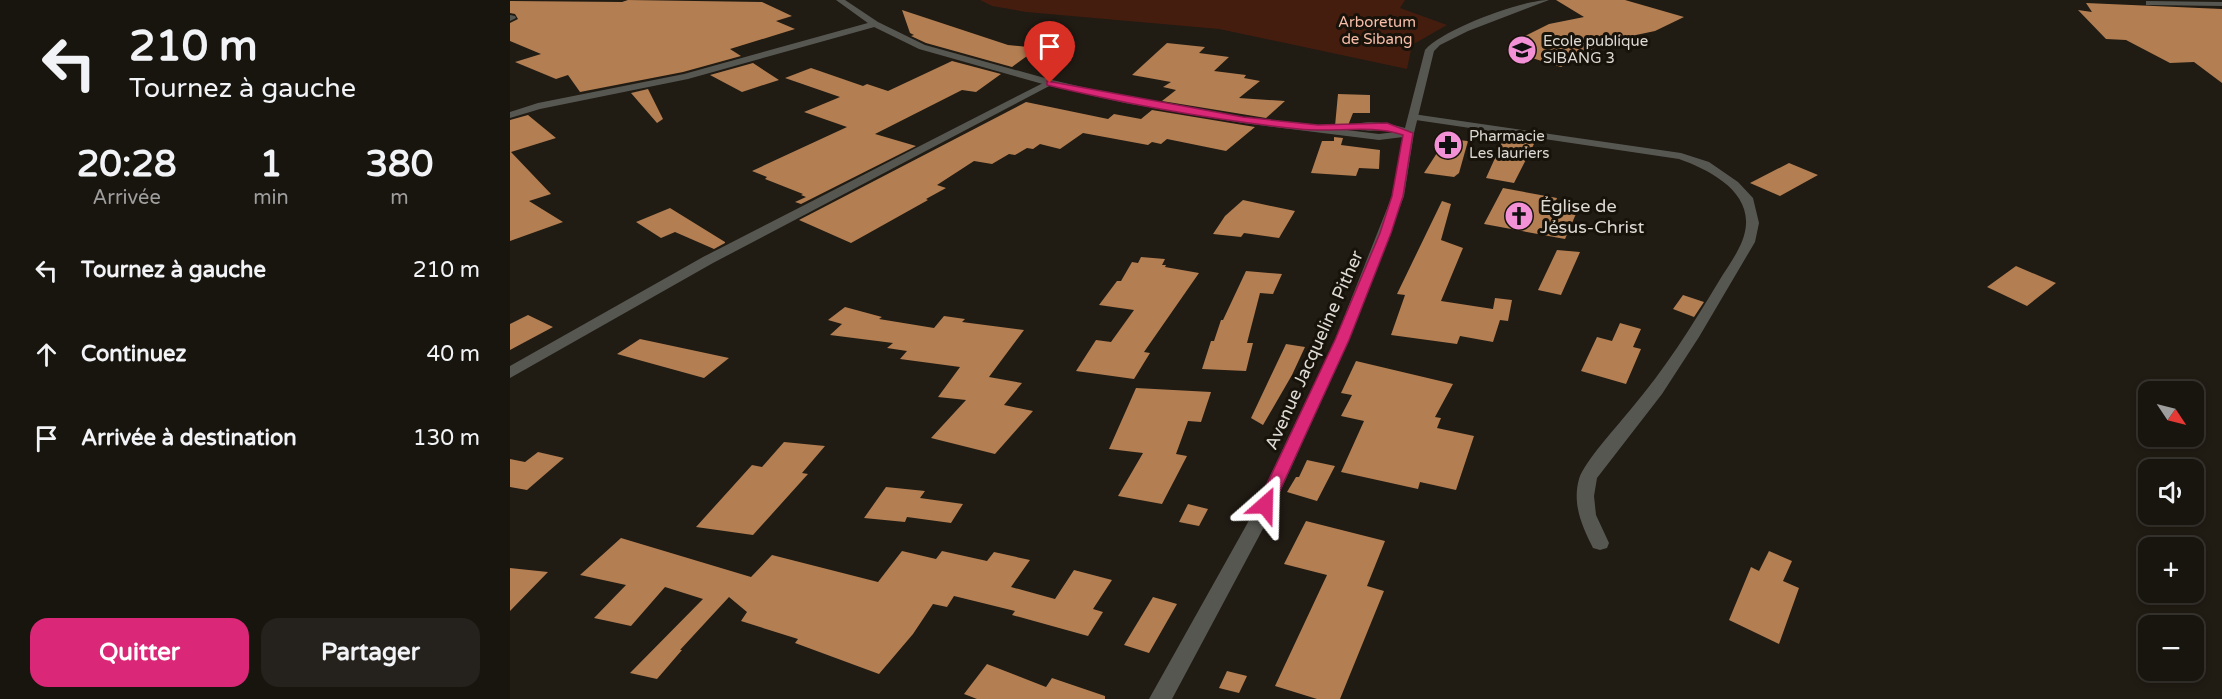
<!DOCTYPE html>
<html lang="fr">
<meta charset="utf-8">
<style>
:root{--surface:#18140e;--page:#25211c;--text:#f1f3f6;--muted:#9f9e9e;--line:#36332e;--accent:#db2777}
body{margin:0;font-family:"Varela Round",sans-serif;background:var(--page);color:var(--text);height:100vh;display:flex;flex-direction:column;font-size:22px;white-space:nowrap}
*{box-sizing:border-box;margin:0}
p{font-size:20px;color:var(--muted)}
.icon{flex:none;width:33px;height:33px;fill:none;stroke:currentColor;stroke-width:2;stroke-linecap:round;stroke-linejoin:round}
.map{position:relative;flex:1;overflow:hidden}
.sheet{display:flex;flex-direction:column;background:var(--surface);width:510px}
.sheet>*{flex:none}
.banner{background:#18140e;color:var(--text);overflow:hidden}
.needle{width:39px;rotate:125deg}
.tools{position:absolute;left:1628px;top:381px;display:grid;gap:12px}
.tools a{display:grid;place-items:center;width:66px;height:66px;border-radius:12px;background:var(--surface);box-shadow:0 3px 9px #0003,0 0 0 2px var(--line);font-size:30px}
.pin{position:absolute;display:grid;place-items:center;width:51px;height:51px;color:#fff;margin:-62px -26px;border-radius:50% 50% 50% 0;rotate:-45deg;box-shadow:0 0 6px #0007}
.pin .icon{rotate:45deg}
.me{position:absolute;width:66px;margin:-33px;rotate:25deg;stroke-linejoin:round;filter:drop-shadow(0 0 4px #0008)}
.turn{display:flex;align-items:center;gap:21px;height:126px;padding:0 30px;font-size:27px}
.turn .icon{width:78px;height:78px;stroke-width:2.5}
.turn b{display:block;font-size:42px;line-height:51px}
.eta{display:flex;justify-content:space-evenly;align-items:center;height:102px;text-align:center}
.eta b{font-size:36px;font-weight:700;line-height:42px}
.action{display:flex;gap:12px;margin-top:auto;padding:12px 30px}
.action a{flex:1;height:69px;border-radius:18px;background:var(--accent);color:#fff;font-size:24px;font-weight:700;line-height:69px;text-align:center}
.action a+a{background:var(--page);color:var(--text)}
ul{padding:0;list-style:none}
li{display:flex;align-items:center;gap:18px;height:84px;padding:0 30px}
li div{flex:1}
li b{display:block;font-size:22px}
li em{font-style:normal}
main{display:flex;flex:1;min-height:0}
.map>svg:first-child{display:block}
.green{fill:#441d0f}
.building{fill:#b37e52}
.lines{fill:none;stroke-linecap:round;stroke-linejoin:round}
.minor{fill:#575752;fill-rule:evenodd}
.tertiary{fill:#575752;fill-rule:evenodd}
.route{fill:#db2777;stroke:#8e194d;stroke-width:1.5}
.labels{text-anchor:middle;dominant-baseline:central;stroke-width:6;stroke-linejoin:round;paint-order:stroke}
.far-park-label{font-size:15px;fill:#f6bda9;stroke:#17120a}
.far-poi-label{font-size:15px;fill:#dddad4;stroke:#17120a;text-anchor:start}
.poi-label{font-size:18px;fill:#dddad4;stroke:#17120a;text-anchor:start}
.street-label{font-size:18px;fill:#dddad4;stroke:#17120a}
</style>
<main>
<section class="sheet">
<div class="banner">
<div class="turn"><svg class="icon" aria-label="left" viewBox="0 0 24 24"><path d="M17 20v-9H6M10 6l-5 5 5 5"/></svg><div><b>210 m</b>Tournez à gauche</div></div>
</div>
<div class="eta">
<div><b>20:28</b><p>Arrivée</p></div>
<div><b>1</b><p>min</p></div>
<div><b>380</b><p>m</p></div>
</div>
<ul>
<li><svg class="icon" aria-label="left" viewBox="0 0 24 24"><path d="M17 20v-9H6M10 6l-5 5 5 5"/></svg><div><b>Tournez à gauche</b></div><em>210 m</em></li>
<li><svg class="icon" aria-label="ahead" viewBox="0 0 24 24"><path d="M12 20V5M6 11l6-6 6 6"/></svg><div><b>Continuez</b></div><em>40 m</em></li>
<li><svg class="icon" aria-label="arrive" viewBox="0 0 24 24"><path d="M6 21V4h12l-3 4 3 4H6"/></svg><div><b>Arrivée à destination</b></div><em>130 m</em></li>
</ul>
<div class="action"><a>Quitter</a><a>Partager</a></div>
</section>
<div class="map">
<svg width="1712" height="699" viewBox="0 0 1712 699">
<rect width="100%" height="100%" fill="#201b13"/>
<path class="green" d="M470,0H895L890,8L937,25L902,45L897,69L709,29L516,12L482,6Z"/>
<path class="building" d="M118,0L252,2L282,16L266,21L285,29L220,49L231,56L173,72L70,92L58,75L46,79L5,62L31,54L0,41V23L8,19L5,14L0,13V1L112,2Z
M1046,0H1115L1174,17L1145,31L1107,39L1103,37L1051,67L1012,55L1024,48L1003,42L1039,24L1074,17Z
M1576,3L1712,9V83L1684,62L1660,63L1616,40L1596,39L1568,10L1582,12Z
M392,10L498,45L528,48L502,67L416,43L401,36L404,35L400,33Z
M657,43L695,47L689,53L719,57L704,71L736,75L734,78L750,81L729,98L775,101L756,118L652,101L666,90L653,87L661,82L622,75Z
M442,61L491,74L466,92L452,90L365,134L406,146L291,204L285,202L296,197L291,195L293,194L255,179L257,177L242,171L337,127L294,112L330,97L275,78L301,68L353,86L357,84L378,91Z
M243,63L269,80L232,92L200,75Z
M138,89L153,119L147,123L121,93Z
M828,94L860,95V113H843L837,128L825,126Z
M516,102L598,119L604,114L631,119L642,110L745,127L716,151L657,139L651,144L642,142L638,145L573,133L550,149L530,144L523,149L517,148L505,155L499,154L482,164L464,161L427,185L436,188L416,199L418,200L341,243L289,220Z
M18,115L46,138L1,152L41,194L19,201L53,222L0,241V120Z
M995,136L1026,140L1004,183L976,178Z
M824,137L833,138L831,145L870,150L869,169L849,168L846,176L801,173L812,141H824Z
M936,139L958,141L949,173L944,177L914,173Z
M1279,163L1308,175L1270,196L1240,183Z
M993,188L1047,198L1045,203L1069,207L1055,239L974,224Z
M733,200L785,211L769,238L734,233L731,237L703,234L715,216Z
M932,201L941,204L931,240L953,248L931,301L983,309L985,298L1002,300L998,321L990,320L983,342L950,336L947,344L881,335L895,295L887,294Z
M160,208L215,242V243L204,249L165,232L151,238L126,222Z
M1047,250L1070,252L1051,295L1028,290Z
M631,257L655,259L652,265H656L655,267L689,273L634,352L640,353L624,379L566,371L586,340L601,342L624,310L589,305L607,281H611L622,262L628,263Z
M1506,266L1546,283L1517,306L1477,287Z
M736,271L772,274L763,294L750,293L737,343H743L736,371L692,369L701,341H704L711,320H713Z
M1173,295L1194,302L1184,317L1163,309Z
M335,307L372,317L369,319L424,328L434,316L455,319L452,322L514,330L479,377L512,383L494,405L523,411L485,454L421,438L456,400L428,397L450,367L390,359L397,351L377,348L383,343L320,335L332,324L318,320Z
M18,315L43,327L0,350V324Z
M1110,323L1131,329L1123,347L1131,349L1116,384L1071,371L1087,337L1102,341Z
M130,339L219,358L194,378L107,354Z
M776,344L795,347L782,375L753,425L741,418Z
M846,361L943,384L925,417L931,418L927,428L964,436L946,490L910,482L908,489L831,472L854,421L831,416L842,395L831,393Z
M626,388L701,392L691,422L678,421L666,454L677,456L652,504L608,496L633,453L599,449Z
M274,442L315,446L292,473L298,474L243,535L186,527L242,465L252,467Z
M28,452L54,458L17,490L0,487V459L15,462Z
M797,460L825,466L807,501L777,492L786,477H789Z
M376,487L415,491L410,498L453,504L441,523L397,517L395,522L354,518Z
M678,504L698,509L689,526L669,522Z
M796,521L875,541L857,586L874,591L830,699H807L765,686L817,575L774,564Z
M111,538L241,577L262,555L368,582L392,551L426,559L432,551L477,561L484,552L520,560L501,587L545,599L564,570L602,580L583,609L593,612L578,636L502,615L505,611L444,596L437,607L423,604L403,634L369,674L285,643L288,639L231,621L237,612L219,597L170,650H172L147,679L120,673L193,599L155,587L121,626L84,618L116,585L70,575Z
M1259,551L1282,561L1273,581L1289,588L1269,644L1219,620L1241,567L1249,571Z
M0,568L38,572L0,611Z
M643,597L667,604L639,653L614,645Z
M477,664L536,687L542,678L595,696V699H467L454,694Z
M717,671L737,676L729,693L709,688Z"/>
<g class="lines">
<path class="minor" d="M1636,1L1712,2V6L1639,5H1636Z
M0,15L5,16L6,18L0,21Z
M365,21L369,24L368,26L178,79L30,109L0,118V112L28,103L174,74Z
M537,81L545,83L203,263L0,378V366L193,257Z
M903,114L1171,153L1199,162L1228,182L1243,198L1249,223L1245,242L1189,337L1152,394L1087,478L1084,496L1086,515L1099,543L1097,548L1090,550L1083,548C1072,526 1062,504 1069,479C1074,462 1109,424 1121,409C1155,369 1182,326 1209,281C1219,264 1235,245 1236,224C1238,189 1197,169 1169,159L899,119V115Z"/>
<path class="tertiary" d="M326,0H335L368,22L415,45L542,80L615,97L733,117L869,134L885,132C871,128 852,134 842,127C854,118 880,124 895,128L915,50C933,29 1012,0 1039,0L958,31L930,45L924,51L904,133L894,196L839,340L755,525L662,699H639L737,524L825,340L882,196L893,137L869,140L733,123L615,103L540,86L409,49L362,26Z"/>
</g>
<path class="route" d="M537,81L733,117L808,125L877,123L903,133L893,196L881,233L839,340L761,510L755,511L749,510L747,505L825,340L870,233L882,196L893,135C860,124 824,133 789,129C704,120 620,105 537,85Z"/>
<defs>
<g id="school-disc" transform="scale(1.5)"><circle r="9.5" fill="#f291d6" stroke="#17120a"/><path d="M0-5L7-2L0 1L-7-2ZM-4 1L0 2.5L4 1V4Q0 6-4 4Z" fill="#111"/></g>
<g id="pharmacy-disc" transform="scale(1.5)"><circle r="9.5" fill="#f291d6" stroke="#17120a"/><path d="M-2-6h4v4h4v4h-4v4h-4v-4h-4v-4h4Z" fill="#111"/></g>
<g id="church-disc" transform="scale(1.5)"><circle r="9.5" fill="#f291d6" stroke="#17120a"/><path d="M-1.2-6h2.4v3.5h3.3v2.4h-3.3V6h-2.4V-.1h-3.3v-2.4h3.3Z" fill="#111"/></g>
</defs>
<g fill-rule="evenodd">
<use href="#school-disc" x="1012" y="50"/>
<use href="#pharmacy-disc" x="938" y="145"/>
<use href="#church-disc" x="1009" y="216"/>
</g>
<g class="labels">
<g class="far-park-label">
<text x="867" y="22">Arboretum<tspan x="867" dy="17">de Sibang</tspan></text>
</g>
<g class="far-poi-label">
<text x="1033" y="41">Ecole publique<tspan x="1033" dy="17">SIBANG 3</tspan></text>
<text x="959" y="136">Pharmacie<tspan x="959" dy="17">Les lauriers</tspan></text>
</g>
<g class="poi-label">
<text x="1030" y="206">Église de<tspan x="1030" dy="21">Jésus-Christ</tspan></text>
</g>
<g class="street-label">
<text transform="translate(804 350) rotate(-66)">Avenue Jacqueline Pither</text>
</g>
</g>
</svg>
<div class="tools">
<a><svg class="needle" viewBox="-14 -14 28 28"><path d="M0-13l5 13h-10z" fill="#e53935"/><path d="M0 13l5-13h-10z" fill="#9f9e9e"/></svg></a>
<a><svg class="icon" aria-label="sound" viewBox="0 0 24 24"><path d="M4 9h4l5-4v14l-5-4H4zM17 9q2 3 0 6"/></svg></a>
<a>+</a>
<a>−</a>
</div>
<div class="pin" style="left:540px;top:83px;background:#d93025"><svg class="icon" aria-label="arrive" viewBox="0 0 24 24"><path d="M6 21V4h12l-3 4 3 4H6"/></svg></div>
<svg class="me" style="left:755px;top:505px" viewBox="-20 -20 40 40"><path d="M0-17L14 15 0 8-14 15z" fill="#db2777" stroke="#fff" stroke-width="4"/></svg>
</div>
</main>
